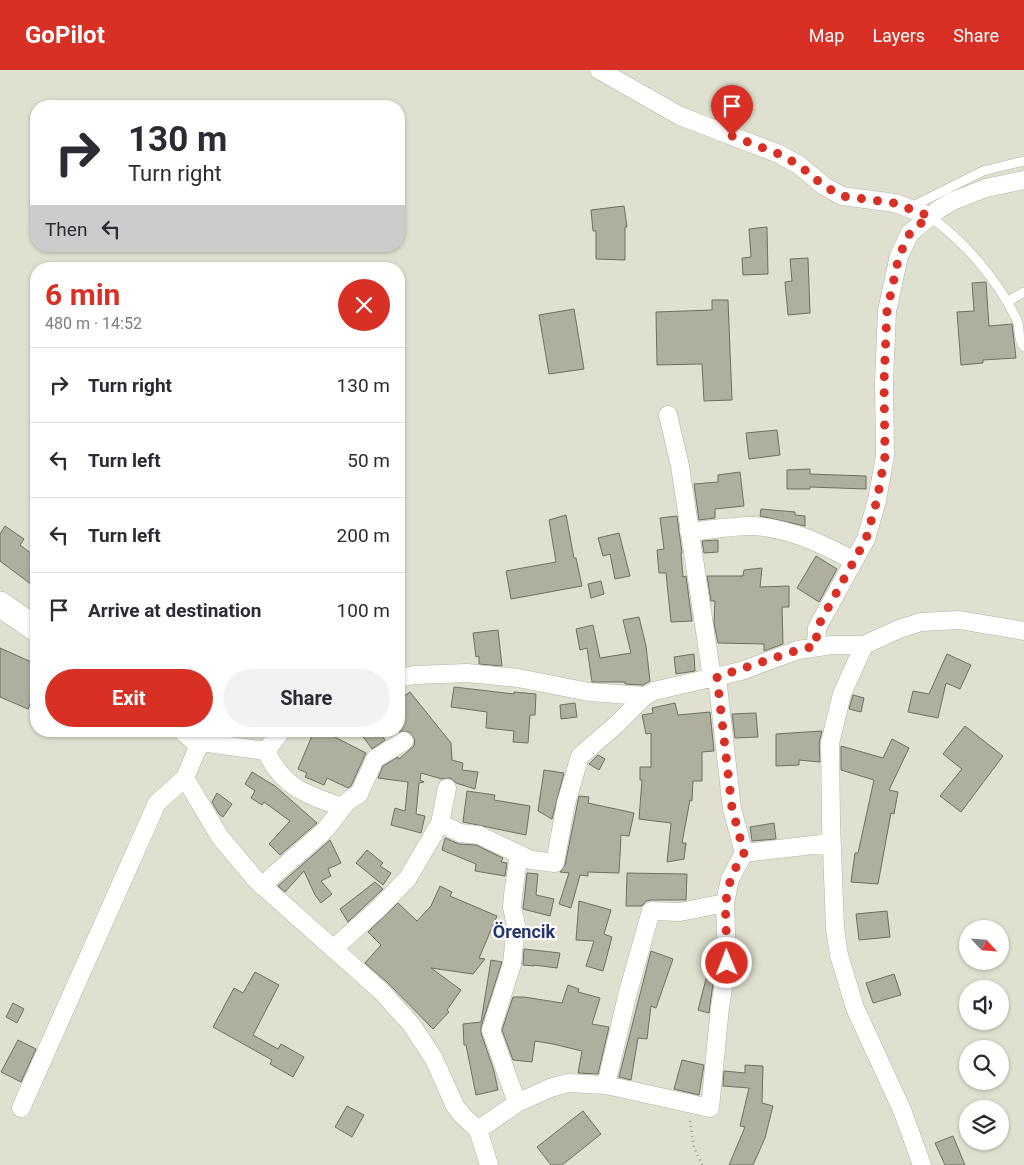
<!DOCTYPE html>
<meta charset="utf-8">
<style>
:root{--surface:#fff;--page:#f2f2f3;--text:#2b2b33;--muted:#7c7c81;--line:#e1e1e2;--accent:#d93025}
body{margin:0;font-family:Roboto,sans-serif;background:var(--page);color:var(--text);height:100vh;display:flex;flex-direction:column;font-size:19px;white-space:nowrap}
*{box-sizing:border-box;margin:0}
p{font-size:16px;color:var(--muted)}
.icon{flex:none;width:28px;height:28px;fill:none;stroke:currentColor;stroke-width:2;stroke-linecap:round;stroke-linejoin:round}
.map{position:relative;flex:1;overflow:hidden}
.drawer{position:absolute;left:30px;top:192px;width:375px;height:475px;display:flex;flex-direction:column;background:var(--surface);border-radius:20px;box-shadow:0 1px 4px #0004}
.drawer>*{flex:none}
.banner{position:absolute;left:30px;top:30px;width:375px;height:152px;border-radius:20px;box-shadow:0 1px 4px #0004;background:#fff;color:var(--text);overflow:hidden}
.needle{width:32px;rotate:116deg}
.tools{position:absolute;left:959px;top:850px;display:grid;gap:10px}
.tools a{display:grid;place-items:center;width:50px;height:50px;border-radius:50%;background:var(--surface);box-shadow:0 1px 4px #0004;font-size:25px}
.pin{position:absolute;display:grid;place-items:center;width:42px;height:42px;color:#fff;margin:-51px -21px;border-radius:50% 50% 50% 0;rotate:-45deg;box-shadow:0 0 5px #0007}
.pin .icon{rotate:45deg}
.me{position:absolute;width:55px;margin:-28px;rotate:359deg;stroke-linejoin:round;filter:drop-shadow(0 0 4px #0008)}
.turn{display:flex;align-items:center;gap:18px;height:105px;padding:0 15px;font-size:22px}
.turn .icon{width:65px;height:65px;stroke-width:2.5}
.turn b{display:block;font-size:35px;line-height:42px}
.then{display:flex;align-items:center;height:48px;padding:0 15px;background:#0003;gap:10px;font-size:19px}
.round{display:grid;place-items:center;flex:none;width:52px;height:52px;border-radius:26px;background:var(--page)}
.head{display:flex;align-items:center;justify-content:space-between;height:85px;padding:0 15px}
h1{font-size:30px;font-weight:700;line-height:38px;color:var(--accent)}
.action{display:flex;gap:10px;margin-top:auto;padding:10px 15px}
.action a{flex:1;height:58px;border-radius:30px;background:var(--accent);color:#fff;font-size:20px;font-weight:700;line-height:58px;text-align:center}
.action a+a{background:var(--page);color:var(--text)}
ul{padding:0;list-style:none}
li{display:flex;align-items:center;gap:15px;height:75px;padding:0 15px;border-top:1px solid var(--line)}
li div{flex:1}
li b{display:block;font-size:19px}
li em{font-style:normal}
header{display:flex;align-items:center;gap:30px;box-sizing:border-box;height:70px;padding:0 25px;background:var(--accent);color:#fff}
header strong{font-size:24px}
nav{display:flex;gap:28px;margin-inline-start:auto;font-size:18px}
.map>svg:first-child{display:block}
.building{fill:#afaf9f;stroke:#6f6f61}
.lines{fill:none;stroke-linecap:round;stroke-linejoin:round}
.lane-casing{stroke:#b2b2a2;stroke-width:10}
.street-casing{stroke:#b2b2a2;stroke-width:19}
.secondary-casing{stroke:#b2b2a2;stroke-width:26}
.path{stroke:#959589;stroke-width:2.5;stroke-dasharray:1 4;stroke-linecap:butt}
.lane{stroke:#fff;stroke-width:9}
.street{stroke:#fff;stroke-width:18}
.secondary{stroke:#fff;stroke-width:25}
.route{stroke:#d93025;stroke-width:9;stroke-dasharray:0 16.2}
.labels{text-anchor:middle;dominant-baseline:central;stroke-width:4.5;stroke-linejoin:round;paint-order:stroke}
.quarter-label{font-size:18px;font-weight:bold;fill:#23356d;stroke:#fff}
</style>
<header>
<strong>GoPilot</strong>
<nav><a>Map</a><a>Layers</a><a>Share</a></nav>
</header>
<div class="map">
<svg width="1024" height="1095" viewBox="0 0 1024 1095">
<rect width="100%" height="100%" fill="#e0e0d0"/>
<path class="building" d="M624,136L627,157H625V190L596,189V161H593L591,140Z
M767,157L768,204L743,205L742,188L751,187L749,159Z
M808,188L810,243L788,245L785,212L792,211L790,189Z
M986,212L989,256L1012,254L1016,288L983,290V293L961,295L957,242L974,241L972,213Z
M712,230H728L732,330L704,331L702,294L657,295L656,242L712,240Z
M574,239L584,299L549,304L539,245Z
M777,360L780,385L749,389L746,363Z
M810,399V404L866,406V419L810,417V419H787V400Z
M740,402L744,436L715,439V448L699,450L694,414L718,412V405Z
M761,439L795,442V445L805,446V456L760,446Z
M566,445L574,488H576L582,516L511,529L506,501L556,492L549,450Z
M677,446L682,483H681L683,507L686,506L692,551L671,552L666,503H659L657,480L664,479L660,448Z
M5,456L24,469L20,475L36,487V518L0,491V464Z
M619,463L630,506L615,509L610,484L603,486L598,468Z
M718,470V482L704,483L702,471Z
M816,486L837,499L819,532L797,518Z
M762,498L760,517L789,516V537H782L783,574L764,581V574L718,573L714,553L715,531H711L707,506H743L744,500Z
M601,511L604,524L591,528L588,514Z
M639,547L646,576L650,611L643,615L625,614V612H592L587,578L580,580L576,559L593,555L600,588L631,583L623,550Z
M498,560L502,596L479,594V586L476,587L473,563Z
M0,578L36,594V619L28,639L0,627Z
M694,584L695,601L676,604L674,587Z
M947,584L971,595L960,619L946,613L938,648L908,642L913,621L929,624Z
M454,617L514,624V622L536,624L535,645H530L528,673L513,672L514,661L486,658L487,642L451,637Z
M410,622L451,673L452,690L463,693L462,700L478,702L475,719L456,713L450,708L442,709L421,703L420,710L424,712L419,713L416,744L425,746L421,763L391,755L395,738L405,741L408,712L378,708L383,696L398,687L399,689L414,676L415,670L409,662H399V630Z
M853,625L864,628L861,642L849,639Z
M575,633L577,647L561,649L560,635Z
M675,633L678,645L710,642L714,681L702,682V711H693L692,731L690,730L682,773H686L684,789L667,792L671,753L639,749L642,710H640V697H651V663L646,664L642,645L653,643L652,638Z
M756,643L758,667L735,668L732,644Z
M965,656L1003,686L961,742L940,726L962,699L943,684Z
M314,661H323L366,683L351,716L348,718L327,708L324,715L305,707L307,703L298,699Z
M359,661H378L385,670L372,679Z
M822,661L819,673L820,692L799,690V695L776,696V664Z
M892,669L909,678L889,720L898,722L894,744L891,743L878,814L851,812L855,783H858L874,710L841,700V676L883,688Z
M598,685L605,689L599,700L589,694Z
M544,700L564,703L552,749L538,741Z
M252,702L275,716L317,753L280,785L269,774L290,751L264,732L262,735L251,728L255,721L245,714Z
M467,721L495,725L494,730L530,736L526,765L463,752Z
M217,723L232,734L223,747L219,744L212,732Z
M579,726L589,727L588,733L634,743L629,766L621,765L619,803L588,802V806L580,805L571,838L559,834L569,803L560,802L565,795Z
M774,753L776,769L752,771L750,757Z
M445,768L459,774L476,775L503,788L501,792L507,793L505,806L475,801L476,794L442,780Z
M330,770L341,793L328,799L331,806L321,811L332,824L321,833L315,825L304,801L285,822L278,816Z
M367,780L383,793L380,796L391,803L383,815L356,793Z
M527,803L538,804L536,825L554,829L550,846L523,839Z
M627,803L687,804L686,830H651L646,831L642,836H626Z
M375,812L383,819L348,852L340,839Z
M440,816L452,822L450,826L497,846L479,888L485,889L473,904L431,898L461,920L447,940L449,942L433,959L388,913L365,893L381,875L368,862L398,833L417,851L431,836Z
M579,831L611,840L604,864L612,867L603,901L586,896L594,871L576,870Z
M887,841L890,867L859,870L856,844Z
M524,879L560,883L557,898L534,895V896L523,895Z
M651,881L673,889L656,938L651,936L647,969L638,968L631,1010L619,1007Z
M491,890L502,892L481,957V963L494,1001L498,1020L476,1025L466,975H464L463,954L481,952Z
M255,902L279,915L253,965L278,979L281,974L304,987L293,1007L270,994L272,990L213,957L234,918L243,923Z
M894,904L901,925L873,933L866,913Z
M707,905L714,906L709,943L698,940Z
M568,915L579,919L578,922L600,928L592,954L609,957L598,1004L578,1003L582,981L553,974L535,971L532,992L513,990L502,960L513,927H524L562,933Z
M13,933L24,939L17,953L6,947Z
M18,970L36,979L21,1012L1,1002Z
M682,990L704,995L699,1025L674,1019Z
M745,995L763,996L762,1033L773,1036L765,1068L753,1095H729L745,1057L740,1056L749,1018L723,1016L724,1001L745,1003Z
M347,1036L364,1045L352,1067L335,1057Z
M583,1041L601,1064L562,1095H551L537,1077Z
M953,1066L965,1095H945L935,1073Z"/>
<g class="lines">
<g class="lane-casing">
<path id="lane" d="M909,138L983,101L1024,91
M929,146C965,172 996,208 1016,248C1021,257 1017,269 1024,277
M1007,232L1024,222"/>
</g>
<g class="street-casing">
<path id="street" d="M599,0L680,46L779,84L799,95L824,116L842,126L895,133L929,146
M668,345L680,396L712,608
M689,462C710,460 734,455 755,456C791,459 823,474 854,491
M864,575L842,624L830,673L831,752L835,859L839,885L855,938L902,1040L922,1095
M816,576L817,558L866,469L877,430L885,386L884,312L887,241L899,186L910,163L939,139L953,131L986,118L1024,110
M399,608L415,605L467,603L518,608L589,622L645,626L654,621L741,601L798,580L832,575H864L899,559L921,552L959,550L1024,561
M266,681L200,672L185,708L220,767L257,811L381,921L411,954L434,989L455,1036L462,1045L478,1060L489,1095
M266,681C282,717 307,725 342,737
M266,681L281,661
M440,753L460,763L479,765L531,790L555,793L566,733L580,686L617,654L645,626
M744,783L831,773
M262,816C282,797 303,780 323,762C336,749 342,732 359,724L375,689L404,671
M333,879L379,838L408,808L440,753L447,718
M606,1015L627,926L651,841L680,842L725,833
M517,1033L491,960L512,894L516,855L512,837L513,825L519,784
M21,1038L157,733L185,708
M478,1060L517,1033L550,1018L568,1013L606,1015L710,1038L720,937L727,893L725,833L730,809L744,783L732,739L717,607"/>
</g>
<g class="secondary-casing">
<path id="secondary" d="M0,534L36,559
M187,661L200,672"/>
</g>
<path class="path" d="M690,1051L694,1077L702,1095"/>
<use href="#lane" class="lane"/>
<use href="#street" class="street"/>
<use href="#secondary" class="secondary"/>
</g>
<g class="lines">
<path class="route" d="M727,893C728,846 717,826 744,783L732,738L717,607L798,580L816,576L817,558L866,469L877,430L885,386L884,312L887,241L899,186L910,163L929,146L894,133L842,126L824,116L799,95L779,84L732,66"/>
</g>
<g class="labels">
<g class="quarter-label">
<text x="524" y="861">Örencik</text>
</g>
</g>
</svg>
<div class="tools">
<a><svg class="needle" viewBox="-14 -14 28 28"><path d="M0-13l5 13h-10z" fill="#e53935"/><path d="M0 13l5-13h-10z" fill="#7c7c81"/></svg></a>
<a><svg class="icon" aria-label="sound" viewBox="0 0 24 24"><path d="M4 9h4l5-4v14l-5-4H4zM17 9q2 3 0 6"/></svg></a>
<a><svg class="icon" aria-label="search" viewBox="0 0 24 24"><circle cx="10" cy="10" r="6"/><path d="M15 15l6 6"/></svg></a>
<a><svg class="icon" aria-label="layers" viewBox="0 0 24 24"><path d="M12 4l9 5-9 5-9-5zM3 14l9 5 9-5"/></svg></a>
</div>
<div class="pin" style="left:732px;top:66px;background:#d93025"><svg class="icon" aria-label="arrive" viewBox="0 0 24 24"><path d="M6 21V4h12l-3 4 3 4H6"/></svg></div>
<svg class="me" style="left:727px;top:893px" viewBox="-20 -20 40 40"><circle r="17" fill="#d93025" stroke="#fff" stroke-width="3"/><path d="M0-11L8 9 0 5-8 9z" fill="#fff"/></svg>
<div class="banner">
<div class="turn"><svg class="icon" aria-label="right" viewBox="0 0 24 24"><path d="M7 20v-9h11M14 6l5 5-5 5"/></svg><div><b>130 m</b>Turn right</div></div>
<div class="then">Then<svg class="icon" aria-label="left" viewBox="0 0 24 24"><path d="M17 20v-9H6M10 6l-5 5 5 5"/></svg></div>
</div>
<section class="drawer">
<div class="head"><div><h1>6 min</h1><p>480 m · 14:52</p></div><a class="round" style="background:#d93025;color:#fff"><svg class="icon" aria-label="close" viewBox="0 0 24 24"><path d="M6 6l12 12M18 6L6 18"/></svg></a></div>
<ul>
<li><svg class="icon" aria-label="right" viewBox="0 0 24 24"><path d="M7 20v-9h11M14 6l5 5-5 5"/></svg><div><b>Turn right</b></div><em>130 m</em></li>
<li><svg class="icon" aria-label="left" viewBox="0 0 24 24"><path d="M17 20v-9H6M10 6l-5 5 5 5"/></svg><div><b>Turn left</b></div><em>50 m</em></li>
<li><svg class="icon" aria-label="left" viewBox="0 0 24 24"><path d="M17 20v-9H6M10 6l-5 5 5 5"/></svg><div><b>Turn left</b></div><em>200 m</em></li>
<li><svg class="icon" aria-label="arrive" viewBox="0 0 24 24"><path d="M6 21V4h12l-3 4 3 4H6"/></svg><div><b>Arrive at destination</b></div><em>100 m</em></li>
</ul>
<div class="action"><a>Exit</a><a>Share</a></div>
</section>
</div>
